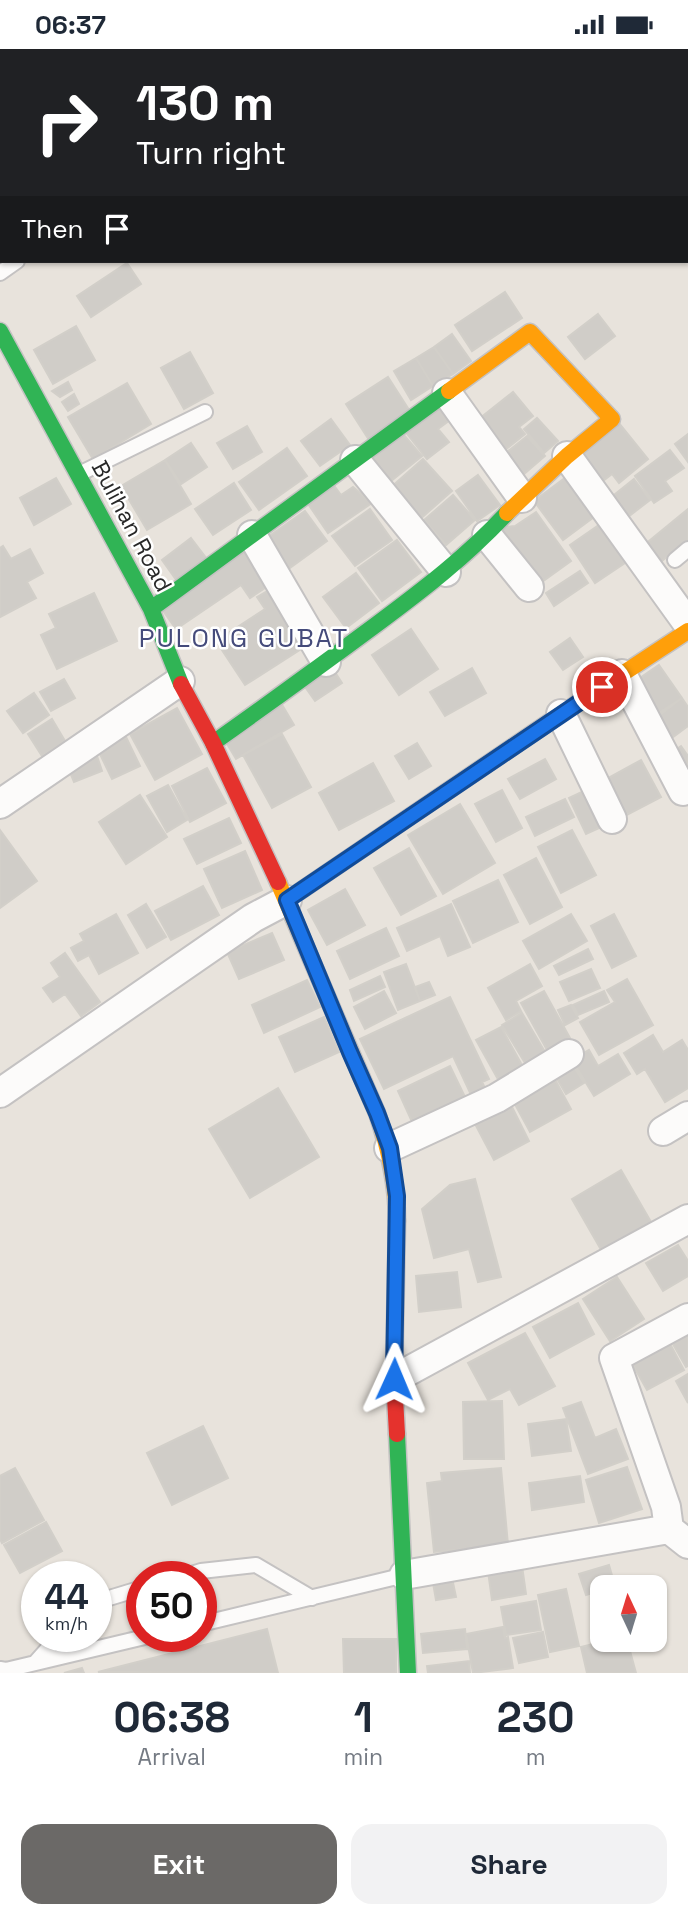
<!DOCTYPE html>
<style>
:root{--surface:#fff;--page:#f2f2f3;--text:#1f2937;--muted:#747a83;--accent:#6b6967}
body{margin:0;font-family:"Space Grotesk",sans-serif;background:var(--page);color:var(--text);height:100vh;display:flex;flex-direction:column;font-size:26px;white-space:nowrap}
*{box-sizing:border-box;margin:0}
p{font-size:23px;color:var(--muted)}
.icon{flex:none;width:38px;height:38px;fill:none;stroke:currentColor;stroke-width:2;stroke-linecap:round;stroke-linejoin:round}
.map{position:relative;height:1624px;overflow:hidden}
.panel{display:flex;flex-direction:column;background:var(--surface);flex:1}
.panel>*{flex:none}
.banner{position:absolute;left:0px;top:0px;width:690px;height:214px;box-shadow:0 2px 5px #0004;background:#202124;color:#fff;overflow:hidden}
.needle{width:46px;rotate:356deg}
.buttons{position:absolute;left:590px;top:1526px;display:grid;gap:14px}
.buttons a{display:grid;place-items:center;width:77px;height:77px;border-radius:14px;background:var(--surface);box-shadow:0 2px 5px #0004;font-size:35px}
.speed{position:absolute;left:21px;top:1512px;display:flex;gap:14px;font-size:35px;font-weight:700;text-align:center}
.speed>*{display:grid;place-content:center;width:91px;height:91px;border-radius:50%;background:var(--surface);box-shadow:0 2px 5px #0004;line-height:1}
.speed small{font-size:18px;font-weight:400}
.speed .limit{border:10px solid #d22;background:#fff;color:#111}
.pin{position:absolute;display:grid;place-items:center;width:60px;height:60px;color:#fff;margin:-30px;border:4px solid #fff;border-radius:50%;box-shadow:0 2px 7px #0007}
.me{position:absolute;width:77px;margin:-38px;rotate:1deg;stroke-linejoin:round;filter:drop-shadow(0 0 5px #0008)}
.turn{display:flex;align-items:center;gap:24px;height:147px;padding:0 21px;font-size:32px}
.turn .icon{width:91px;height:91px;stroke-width:2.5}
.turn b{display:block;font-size:49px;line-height:60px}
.then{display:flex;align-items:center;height:66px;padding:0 21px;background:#0003;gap:14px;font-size:26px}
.eta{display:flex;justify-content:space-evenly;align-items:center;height:119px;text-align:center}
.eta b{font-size:42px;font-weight:700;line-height:49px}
.primary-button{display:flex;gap:14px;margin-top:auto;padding:14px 21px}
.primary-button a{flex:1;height:80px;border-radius:21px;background:var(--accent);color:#fff;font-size:28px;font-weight:700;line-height:80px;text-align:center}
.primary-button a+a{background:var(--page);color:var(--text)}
.status{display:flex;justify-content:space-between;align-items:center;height:49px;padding:0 35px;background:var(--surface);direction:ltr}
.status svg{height:19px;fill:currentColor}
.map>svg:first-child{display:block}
.building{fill:#d0cdc8;stroke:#d2cfc9;stroke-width:2}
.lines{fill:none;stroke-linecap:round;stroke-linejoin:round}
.lane-casing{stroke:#c4c2c2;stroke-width:18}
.street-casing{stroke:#c4c2c2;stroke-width:32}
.fast-casing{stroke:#c4c2c2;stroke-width:19}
.slow-casing{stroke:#c4c2c2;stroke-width:19}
.jam-casing{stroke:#c4c2c2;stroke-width:19}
.lane{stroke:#fcfbfa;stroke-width:14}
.street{stroke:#fcfbfa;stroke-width:28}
.fast{stroke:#30b455;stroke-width:16}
.slow{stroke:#ff9f0a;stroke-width:16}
.jam{stroke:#e5322d;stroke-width:16}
.route-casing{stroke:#114b97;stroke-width:18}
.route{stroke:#1a73e8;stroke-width:12}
.labels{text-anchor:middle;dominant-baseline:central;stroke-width:5;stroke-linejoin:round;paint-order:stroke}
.street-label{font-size:23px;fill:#282828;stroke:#fff}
.quarter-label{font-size:26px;letter-spacing:2px;fill:#454b7b;stroke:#fff}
</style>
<div class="status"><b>06:37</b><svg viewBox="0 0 49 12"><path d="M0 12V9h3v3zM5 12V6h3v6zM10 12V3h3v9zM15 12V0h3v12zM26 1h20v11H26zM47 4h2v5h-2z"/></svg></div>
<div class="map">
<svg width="688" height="1624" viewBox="0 0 688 1624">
<rect width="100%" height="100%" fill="#e8e3dc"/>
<path class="building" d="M0,0H101L102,2H2V58L0,59Z
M127,214L141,235L91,268L77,247Z
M505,243L522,269L472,302L455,276Z
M598,265L615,287L585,310L568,288Z
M76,277L95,311L53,335L34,301Z
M452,285L471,312L453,325L434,298Z
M434,298L453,325L433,337L416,309Z
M190,303L213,344L184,360L161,319Z
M416,309L433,337L411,351L394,322Z
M388,328L413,367L371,394L346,355Z
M68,333L72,341L60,348L52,342Z
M127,334L151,375L93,410L68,368Z
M513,343L533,367L519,378L525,385L505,401L479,370Z
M74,345L79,355L68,362L62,353Z
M441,352L454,368L438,380L449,393L427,410L404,381Z
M537,369L558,392L544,404L524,380Z
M331,370L350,396L320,417L301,392Z
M618,373L648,410L619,434L612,425L599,435L576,407Z
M247,377L262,403L233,420L217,394Z
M403,385L422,407L386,436L368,413Z
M688,385V413L675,395Z
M527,387L545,407L524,425L507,403Z
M191,394L207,418L181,435L165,411Z
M287,399L307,427L259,461L239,433Z
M670,401L684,419L665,432L672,442L654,454L635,427Z
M423,410L452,442L419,471L390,439Z
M165,411L191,455L147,481L121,437Z
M478,426L500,456L477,472L456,442Z
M569,426L598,465L563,491L534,452Z
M56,429L71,455L34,476L20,449Z
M634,430L650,451L624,471L609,450Z
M330,431L341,446L353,438L372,454L328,484L304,449Z
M234,434L251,461L213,486L195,460Z
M453,446L475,471L446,496L424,471Z
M370,460L392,491L355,517L332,487Z
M688,460V491L658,515L643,497Z
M305,462L327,492L287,521L265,490Z
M536,463L571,512L539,535L499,479L515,477Z
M599,476L625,514L595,534L570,496Z
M191,489L207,510L177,532L162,511Z
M397,491L421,523L382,552L358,519Z
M3,497L11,510L30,500L43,524L27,533L36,549L0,568V499Z
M242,499L268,537L250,549L241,536L176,580L159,556Z
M580,522L588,534L554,557L546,544Z
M356,524L379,554L346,579L323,548Z
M269,541L306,597L245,636L216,592L265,560L257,548Z
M94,544L117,592L57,620L41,586L56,579L49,565Z
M411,580L438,620L399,646L372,606Z
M570,589L583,608L563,621L550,603Z
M659,616L682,649L656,666L634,633Z
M331,617L342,634L315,652L303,635Z
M472,619L486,644L445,667L430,643Z
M64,630L75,649L51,662L40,643Z
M34,644L49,666L23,684L7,662Z
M682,649L688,658V677L669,691L653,671Z
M281,654L294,676L236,710L223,688Z
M177,659L202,705L155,731L130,685Z
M52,670L65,692L42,707L28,685Z
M282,685L311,738L272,759L243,706Z
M126,688L140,717L112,730L98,701Z
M417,694L431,717L409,730L395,707Z
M681,697L688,707V717L681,722L669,705Z
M96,704L102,722L74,733L67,716Z
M545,710L556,730L520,750L508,730Z
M641,711L661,748L623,768L603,732Z
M373,714L394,752L339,781L319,744Z
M207,719L226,754L190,773L172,737Z
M168,736L187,771L167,783L147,747Z
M590,739L608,775L586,785L569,749Z
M502,741L522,779L496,793L475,755Z
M140,746L167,788L126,815L99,773Z
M565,750L574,768L535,787L526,768Z
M460,755L495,814L443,845L408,786Z
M229,769L241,794L197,815L184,790Z
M0,781L37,832L0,859Z
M572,781L596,826L561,844L538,798Z
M409,799L436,847L401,866L374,819Z
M245,802L262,841L222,859L204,820Z
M536,809L562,858L530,875L504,826Z
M498,831L518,873L473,894L453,852Z
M203,837L219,866L171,891L155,862Z
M345,840L365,876L327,896L308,861Z
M146,855L166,888L147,899L128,866Z
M451,855L470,898L448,907L440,887L407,902L397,879Z
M116,865L138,904L99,925L89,906L78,912L71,899L84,892L80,885Z
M571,865L587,892L539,920L523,892Z
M614,865L636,907L612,919L591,877Z
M386,879L399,907L350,930L337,902Z
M272,884L284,911L239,930L227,903Z
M588,900L593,910L559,926L554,917Z
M65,904L100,953L81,967L65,945L53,953L43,939L60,928L51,914Z
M406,915L420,952L398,961L384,923Z
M530,915L542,937L516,952L521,962L506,971L488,939Z
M591,920L600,939L569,952L560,933Z
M380,927L385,938L354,952L350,941Z
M627,930L653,976L599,1006L580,973L615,953L607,941Z
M307,931L320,958L264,984L252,956Z
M429,933L435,946L420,952L415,938Z
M384,942L396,964L365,980L354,958Z
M544,942L575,998L552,1010L521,954Z
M604,942L609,953L578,966L573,956Z
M450,948L489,1030L482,1033L486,1041L472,1048L453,1007L384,1040L360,990Z
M571,956L578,969L565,976L558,961Z
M522,964L548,1008L528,1019L502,976Z
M324,968L339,1003L295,1023L279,988Z
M501,978L523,1018L499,1032L476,991Z
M653,986L663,1003L682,991L688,1001V1039L665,1053L645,1020L637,1025L624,1004Z
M589,1001L598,1017L618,1005L630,1025L594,1047L572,1011Z
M571,1013L584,1034L566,1045L553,1023Z
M450,1017L466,1050L413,1075L398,1042Z
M552,1025L571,1060L530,1083L511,1048Z
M278,1039L319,1108L250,1149L209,1080Z
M510,1054L529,1092L494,1111L474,1073Z
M621,1121L654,1178L604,1206L572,1150Z
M475,1130L501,1228L478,1233L469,1200L434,1209L422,1160L450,1136Z
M678,1196L688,1212V1227L663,1242L646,1214Z
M457,1223L461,1258L419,1263L416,1227Z
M617,1228L644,1270L610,1292L583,1250Z
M578,1254L594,1285L550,1309L533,1278Z
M688,1280V1317L686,1318L670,1290Z
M525,1284L555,1337L519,1356L510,1340L488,1351L468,1314Z
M668,1291L684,1321L647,1341L630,1311Z
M688,1325V1354L676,1332Z
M502,1352L504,1410H464L463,1353Z
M581,1353L595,1389L616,1380L628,1410L588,1425L563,1359Z
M566,1370L571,1402L532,1407L528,1375Z
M203,1377L228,1429L172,1456L147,1404Z
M627,1418L642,1460L599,1474L586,1431Z
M15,1419L44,1471L2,1494L0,1490V1427Z
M501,1419L508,1496L434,1503L427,1434L442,1432L441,1424Z
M580,1427L584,1453L532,1461L529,1434Z
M46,1473L62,1502L20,1524L4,1496Z
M609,1516L615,1537L602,1538V1541L586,1546L579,1525Z
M522,1517L526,1545L492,1551L488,1522Z
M451,1524L456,1548L436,1551L432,1528Z
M566,1540L579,1597L550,1603L538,1546Z
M536,1552L541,1581L506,1586L501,1558Z
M503,1578L505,1589L508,1588L513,1619L473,1624L466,1585Z
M267,1580L278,1624L98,1623Z
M465,1580L467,1600L423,1604L421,1585Z
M543,1583L548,1608L519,1614L513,1589Z
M343,1590H396V1624H344Z
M609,1591H627L636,1624H587L581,1598Z
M469,1612L470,1624H428L427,1617Z
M82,1619L84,1624H64Z"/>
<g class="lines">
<g class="lane-casing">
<path id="lane" d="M305,2L307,0
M0,224L17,212
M79,425L205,363
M675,511L688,500
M181,1528L201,1522L256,1516L312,1549
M96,1553L142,1539
M201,1575L401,1527
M35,1614L59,1587
M0,1620L6,1621L149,1587"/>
</g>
<g class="street-casing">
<path id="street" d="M447,344L522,449
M567,407L688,575
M355,411L446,523
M252,486L326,613
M487,486L529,538
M622,625L683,742
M561,665L612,770
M0,755L180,632
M0,1044L253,869L287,851
M663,1082L688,1067
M389,1099L497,1049L569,1005
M394,1330L688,1170
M669,1480L666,1458L614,1309L688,1269
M404,1526L669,1480L688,1495"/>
</g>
<g class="fast-casing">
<path id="fast" d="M0,282L151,560L181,635
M151,560L449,342
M213,694C268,655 323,615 377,575C424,540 467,507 507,464
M397,1385L408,1624"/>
</g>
<g class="slow-casing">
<path id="slow" d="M449,342L530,283L612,370L567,407L507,464
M278,833L377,1064C389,1100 397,1134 397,1172
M287,851L561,665L688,582"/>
</g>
<g class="jam-casing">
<path id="jam" d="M181,635L213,694L278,833
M397,1172L394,1330L397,1385"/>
</g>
<use href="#lane" class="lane"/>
<use href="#street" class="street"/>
<use href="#fast" class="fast"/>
<use href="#slow" class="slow"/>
<use href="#jam" class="jam"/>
</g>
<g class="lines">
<g class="route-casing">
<path id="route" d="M394,1330L397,1147L390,1099L377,1064L350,1003L287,851L602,638"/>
</g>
<use href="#route" class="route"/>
</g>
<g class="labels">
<g class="street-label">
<text transform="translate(132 477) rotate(62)">Bulihan Road</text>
</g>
<g class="quarter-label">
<text x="244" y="589">PULONG GUBAT</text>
</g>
</g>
</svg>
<div class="buttons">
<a><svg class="needle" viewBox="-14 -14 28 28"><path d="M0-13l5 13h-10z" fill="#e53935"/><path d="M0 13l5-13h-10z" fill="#747a83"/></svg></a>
</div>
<div class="speed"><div>44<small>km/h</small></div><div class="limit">50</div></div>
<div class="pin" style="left:602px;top:638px;background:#d93025"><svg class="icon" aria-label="arrive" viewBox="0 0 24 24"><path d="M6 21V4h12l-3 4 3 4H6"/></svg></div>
<svg class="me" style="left:394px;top:1330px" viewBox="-20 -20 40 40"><path d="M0-17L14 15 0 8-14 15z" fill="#1a73e8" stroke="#fff" stroke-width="4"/></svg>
<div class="banner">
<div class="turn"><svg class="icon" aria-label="right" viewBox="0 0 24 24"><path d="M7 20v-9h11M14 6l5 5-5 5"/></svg><div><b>130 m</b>Turn right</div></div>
<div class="then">Then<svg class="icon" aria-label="arrive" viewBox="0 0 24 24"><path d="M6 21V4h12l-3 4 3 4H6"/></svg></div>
</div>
</div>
<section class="panel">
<div class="eta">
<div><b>06:38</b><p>Arrival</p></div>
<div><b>1</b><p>min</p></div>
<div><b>230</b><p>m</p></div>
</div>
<div class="primary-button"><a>Exit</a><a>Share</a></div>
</section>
